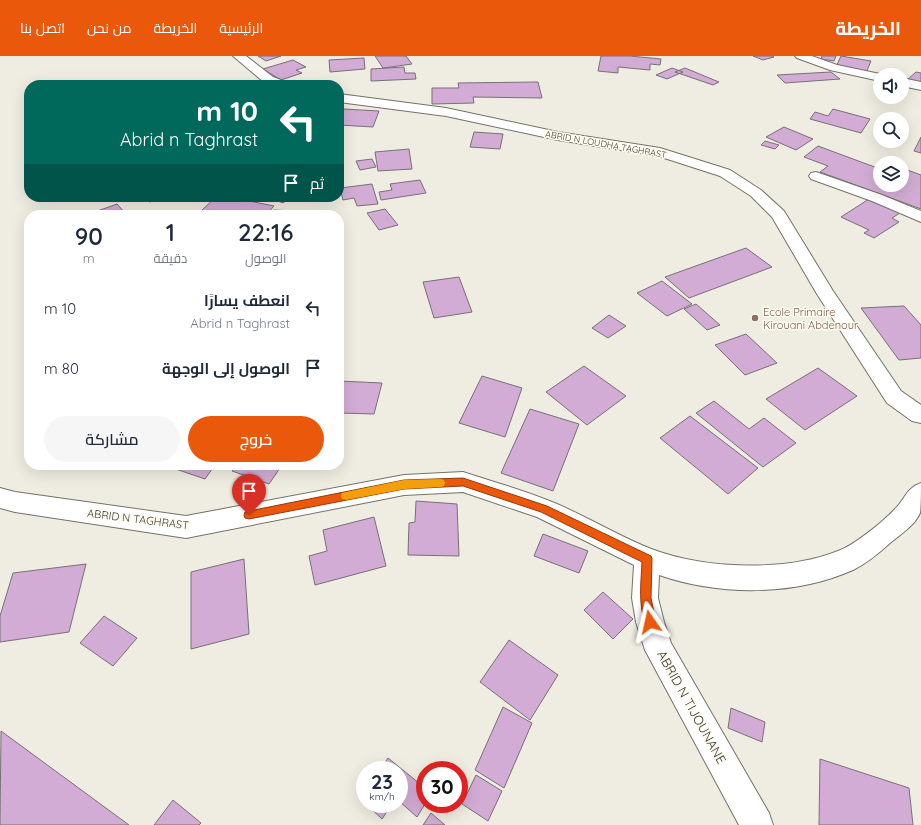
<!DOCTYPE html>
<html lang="ar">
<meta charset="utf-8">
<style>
:root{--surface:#fff;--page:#f6f6f7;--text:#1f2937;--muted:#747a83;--accent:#ea580c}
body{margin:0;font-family:Quicksand,Cairo,sans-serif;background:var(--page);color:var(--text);direction:rtl;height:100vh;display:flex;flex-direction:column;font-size:15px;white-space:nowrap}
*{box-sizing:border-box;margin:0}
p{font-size:13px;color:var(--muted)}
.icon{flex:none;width:22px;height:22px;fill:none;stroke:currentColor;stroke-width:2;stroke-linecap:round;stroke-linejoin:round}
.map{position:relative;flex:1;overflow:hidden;direction:ltr}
.drawer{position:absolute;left:24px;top:154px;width:320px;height:260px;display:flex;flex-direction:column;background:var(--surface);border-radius:16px;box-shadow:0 4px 16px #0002;direction:rtl}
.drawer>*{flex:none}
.hud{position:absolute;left:24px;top:24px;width:320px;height:122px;border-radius:16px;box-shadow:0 4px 16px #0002;direction:rtl;background:#00695c;color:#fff;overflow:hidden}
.controls{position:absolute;left:873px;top:12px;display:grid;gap:8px}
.controls a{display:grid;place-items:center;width:36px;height:36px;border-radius:50%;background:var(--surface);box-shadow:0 4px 16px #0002;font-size:20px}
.speed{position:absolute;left:356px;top:705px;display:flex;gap:8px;font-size:20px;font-weight:700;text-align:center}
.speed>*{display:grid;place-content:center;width:52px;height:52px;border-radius:50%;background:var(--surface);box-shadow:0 4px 16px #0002;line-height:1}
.speed small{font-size:10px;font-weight:400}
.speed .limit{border:6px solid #d22;background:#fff;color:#111}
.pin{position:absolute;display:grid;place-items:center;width:34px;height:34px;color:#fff;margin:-41px -17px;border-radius:50% 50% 50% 0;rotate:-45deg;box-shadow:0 0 4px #0007}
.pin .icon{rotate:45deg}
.me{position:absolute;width:44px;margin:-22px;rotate:349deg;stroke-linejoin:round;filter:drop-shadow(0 0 3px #0008)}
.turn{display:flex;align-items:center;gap:14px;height:84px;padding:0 20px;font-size:18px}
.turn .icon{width:52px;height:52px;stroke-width:2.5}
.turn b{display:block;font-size:28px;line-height:34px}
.then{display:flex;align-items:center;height:38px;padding:0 20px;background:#0003;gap:8px;font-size:15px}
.eta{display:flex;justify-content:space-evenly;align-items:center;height:68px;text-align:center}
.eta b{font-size:24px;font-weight:600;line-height:28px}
.primary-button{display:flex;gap:8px;margin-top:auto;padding:8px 20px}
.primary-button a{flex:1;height:46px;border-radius:24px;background:var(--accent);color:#fff;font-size:16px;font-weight:600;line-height:46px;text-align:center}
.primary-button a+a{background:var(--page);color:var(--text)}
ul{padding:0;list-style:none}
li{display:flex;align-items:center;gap:12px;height:60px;padding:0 20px}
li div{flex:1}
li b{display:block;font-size:15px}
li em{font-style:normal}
header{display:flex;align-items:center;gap:24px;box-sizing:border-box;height:56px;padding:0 20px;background:var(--accent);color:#fff}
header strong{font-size:19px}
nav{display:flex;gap:22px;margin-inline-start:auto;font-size:14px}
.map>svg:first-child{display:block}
.building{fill:#d2acd4;stroke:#786f78}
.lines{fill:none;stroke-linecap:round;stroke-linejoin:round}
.minor-casing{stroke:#747267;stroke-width:2}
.minor{fill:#fff;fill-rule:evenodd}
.route{fill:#ea580c;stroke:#983908}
.slow{fill:#f59e0b}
.education-dot{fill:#8d6e63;stroke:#fdfaee;stroke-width:1.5}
.labels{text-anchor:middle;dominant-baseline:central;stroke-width:3;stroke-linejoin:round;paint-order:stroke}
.far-street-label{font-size:9px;fill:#3c3b36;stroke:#fdfaee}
.education-label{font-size:11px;fill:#785e54;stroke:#fdfaee;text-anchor:start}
.street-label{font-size:11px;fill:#3c3b36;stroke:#fdfaee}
.near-street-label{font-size:13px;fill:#3c3b36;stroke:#fdfaee}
</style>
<header>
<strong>الخريطة</strong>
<nav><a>الرئيسية</a><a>الخريطة</a><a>من نحن</a><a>اتصل بنا</a></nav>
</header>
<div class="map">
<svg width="921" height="769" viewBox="0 0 921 769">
<rect width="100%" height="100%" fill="#efede1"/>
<path class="building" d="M258,0H281L266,5Z
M375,0H406L412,8L383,12Z
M601,0H630L661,3L660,9L650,8V14L618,11V17L598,15Z
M753,0H773L774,1L763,4Z
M822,0H836L834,5L821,3Z
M841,0L871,5L866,17L836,11Z
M364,2L365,13L330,16L329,4Z
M293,4L306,11L296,14L302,17L281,24L263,13Z
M404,11L405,17H415L416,23L371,25V13Z
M672,12L683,16L667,23L656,19Z
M685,12L719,26L713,29L675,16Z
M831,16L840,23L785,27L777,19Z
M916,16L921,17V28L907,24Z
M538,26L542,42L473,41L474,47L432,48V32H459L458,27Z
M344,53L379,55L373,71L339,69V63Z
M833,53L870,63L861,77L810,63L815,56L828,60Z
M784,71L813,83L796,94L766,81Z
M474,76L503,78L500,93L470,91Z
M921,81V97L914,95Z
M765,85L779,89L775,93L761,89Z
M818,90L880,113V129H902V112L921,119V153L820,116L828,110L804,101Z
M409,93L412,113L378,115L375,96Z
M372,103L376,111L360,114L356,105Z
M420,124L426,137L381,144L379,136L392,134L390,128Z
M372,128L378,148L357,150L354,142L343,144L340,132Z
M144,141H160L150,146L143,142Z
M216,141H229L274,150L266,159H211L200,156Z
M268,141H291L283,147Z
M869,143L900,157L892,162L899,166L874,182L864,177L869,174L841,161Z
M117,148L127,159L89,158Z
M385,153L398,169L379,174L367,157Z
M274,154L329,157L328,159H271Z
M746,192L772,211L689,242L665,221Z
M459,221L472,256L434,262L423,226Z
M662,225L692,248L667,260L637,237Z
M696,248L720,269L707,274L684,253Z
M904,250L921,269V302L899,304L861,252Z
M609,259L626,270L608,282L592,272Z
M746,278L777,307L745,319L715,289Z
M584,310L626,340L587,369L546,336Z
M818,312L857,340L805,374L766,343Z
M482,320L522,332L505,381L459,367Z
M339,325L382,327L374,358L339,357Z
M714,345L749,373L764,362L796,387L763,411L696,357Z
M530,353L579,368L553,435L501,417Z
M690,360L758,412L728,438L660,382Z
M164,409H215L205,423Z
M237,409H282L269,428L232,415Z
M416,445L457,448L459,500L408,499L409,467L415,466Z
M374,461L386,510L315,529L309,500L327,495L323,474Z
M543,478L588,495L579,517L534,500Z
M244,503L249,578L191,593V516Z
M86,508L69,576L0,586V560L13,517Z
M603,536L633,563L613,583L584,554Z
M104,560L137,582L113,610L80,587Z
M509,584L558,619L530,664L480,626Z
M503,651L532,667L504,732L475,714Z
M731,652L765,666L762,686L728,672Z
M1,675L129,769H0Z
M388,702L425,732V748L417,761L399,745V714H380Z
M820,703L909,732L913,769H819Z
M476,719L502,735L488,765L462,748Z
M173,744L201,767L199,769H154Z
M366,748H392L382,763Z
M431,757L445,769H423Z"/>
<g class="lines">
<g class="minor-casing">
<path id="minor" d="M233,0H246L273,21L286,26L288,29H271L265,27Z
M795,0H812L837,9L885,19H880V25L830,14L797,2Z
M902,22L921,26V34L902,30Z
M339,38L446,52L558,76L660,92L730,114L761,134L784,155L833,235L901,335L921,349V367L912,365L887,347L817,238L772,161L751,140L720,120L658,100L558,84L446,60L339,46Z
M816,116L882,139L921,155V166L872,145L811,123L809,120L811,117Z
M463,416C493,426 524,434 552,446C587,460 619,481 654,494C706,513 786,516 838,495C853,490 883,466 894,454C905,444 906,432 921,427C921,435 921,450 920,457C914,470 901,478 890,487C879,497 867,507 853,514C794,540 720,540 659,519L658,542L664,566L671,587L769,757L773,769H739L645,594L636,566L632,542L634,509L537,461L463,436L404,439L186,482L15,456L0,452V432L15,436L186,460L404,419Z"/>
</g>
<use href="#minor" class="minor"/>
</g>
<path class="route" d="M463,422L547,450L651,500L652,503L651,542L656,566L654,570L650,572L646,570C638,550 641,527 642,506L541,456L463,430L404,433L249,463L245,462L244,459L245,456L249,455L404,424Z"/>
<path class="slow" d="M441,423L444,424L445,427L444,430L441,431L404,433L346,444L342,443L341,440L342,437L346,436L404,424Z"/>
<circle class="education-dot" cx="755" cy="262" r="4"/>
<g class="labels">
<g class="far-street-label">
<text transform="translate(606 88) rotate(10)">ABRID N LOUDHA TAGHRAST</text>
</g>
<g class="education-label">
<text x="763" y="256">Ecole Primaire<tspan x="763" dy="13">Kirouani Abdenour</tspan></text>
</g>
<g class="street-label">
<text transform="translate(138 463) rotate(7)">ABRID N TAGHRAST</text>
</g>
<g class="near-street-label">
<text transform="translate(692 651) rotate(61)">ABRID N TIJOUNANE</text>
</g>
</g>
</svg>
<div class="controls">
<a><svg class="icon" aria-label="sound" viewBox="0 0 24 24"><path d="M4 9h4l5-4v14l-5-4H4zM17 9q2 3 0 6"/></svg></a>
<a><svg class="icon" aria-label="search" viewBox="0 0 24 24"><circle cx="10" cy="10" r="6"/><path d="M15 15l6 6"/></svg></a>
<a><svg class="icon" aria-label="layers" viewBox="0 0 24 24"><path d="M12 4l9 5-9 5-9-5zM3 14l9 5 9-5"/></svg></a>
</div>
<div class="speed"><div>23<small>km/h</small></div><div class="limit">30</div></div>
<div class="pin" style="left:249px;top:459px;background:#d93025"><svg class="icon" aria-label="arrive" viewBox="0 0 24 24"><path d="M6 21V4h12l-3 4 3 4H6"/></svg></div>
<svg class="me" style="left:650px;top:566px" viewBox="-20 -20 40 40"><path d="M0-17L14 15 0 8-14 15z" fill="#ea580c" stroke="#fff" stroke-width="4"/></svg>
<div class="hud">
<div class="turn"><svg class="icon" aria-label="left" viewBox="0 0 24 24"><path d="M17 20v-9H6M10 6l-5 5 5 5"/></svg><div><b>10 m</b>Abrid n Taghrast</div></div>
<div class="then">ثم<svg class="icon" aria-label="arrive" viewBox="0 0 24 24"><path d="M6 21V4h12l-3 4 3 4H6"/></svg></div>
</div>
<section class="drawer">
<div class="eta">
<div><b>22:16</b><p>الوصول</p></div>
<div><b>1</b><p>دقيقة</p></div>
<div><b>90</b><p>m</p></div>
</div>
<ul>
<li><svg class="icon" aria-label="left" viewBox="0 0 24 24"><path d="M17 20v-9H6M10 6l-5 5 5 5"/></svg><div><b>انعطف يسارًا</b><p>Abrid n Taghrast</p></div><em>10 m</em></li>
<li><svg class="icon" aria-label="arrive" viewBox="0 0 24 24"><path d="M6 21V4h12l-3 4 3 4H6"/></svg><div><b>الوصول إلى الوجهة</b></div><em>80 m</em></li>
</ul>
<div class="primary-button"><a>خروج</a><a>مشاركة</a></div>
</section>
</div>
